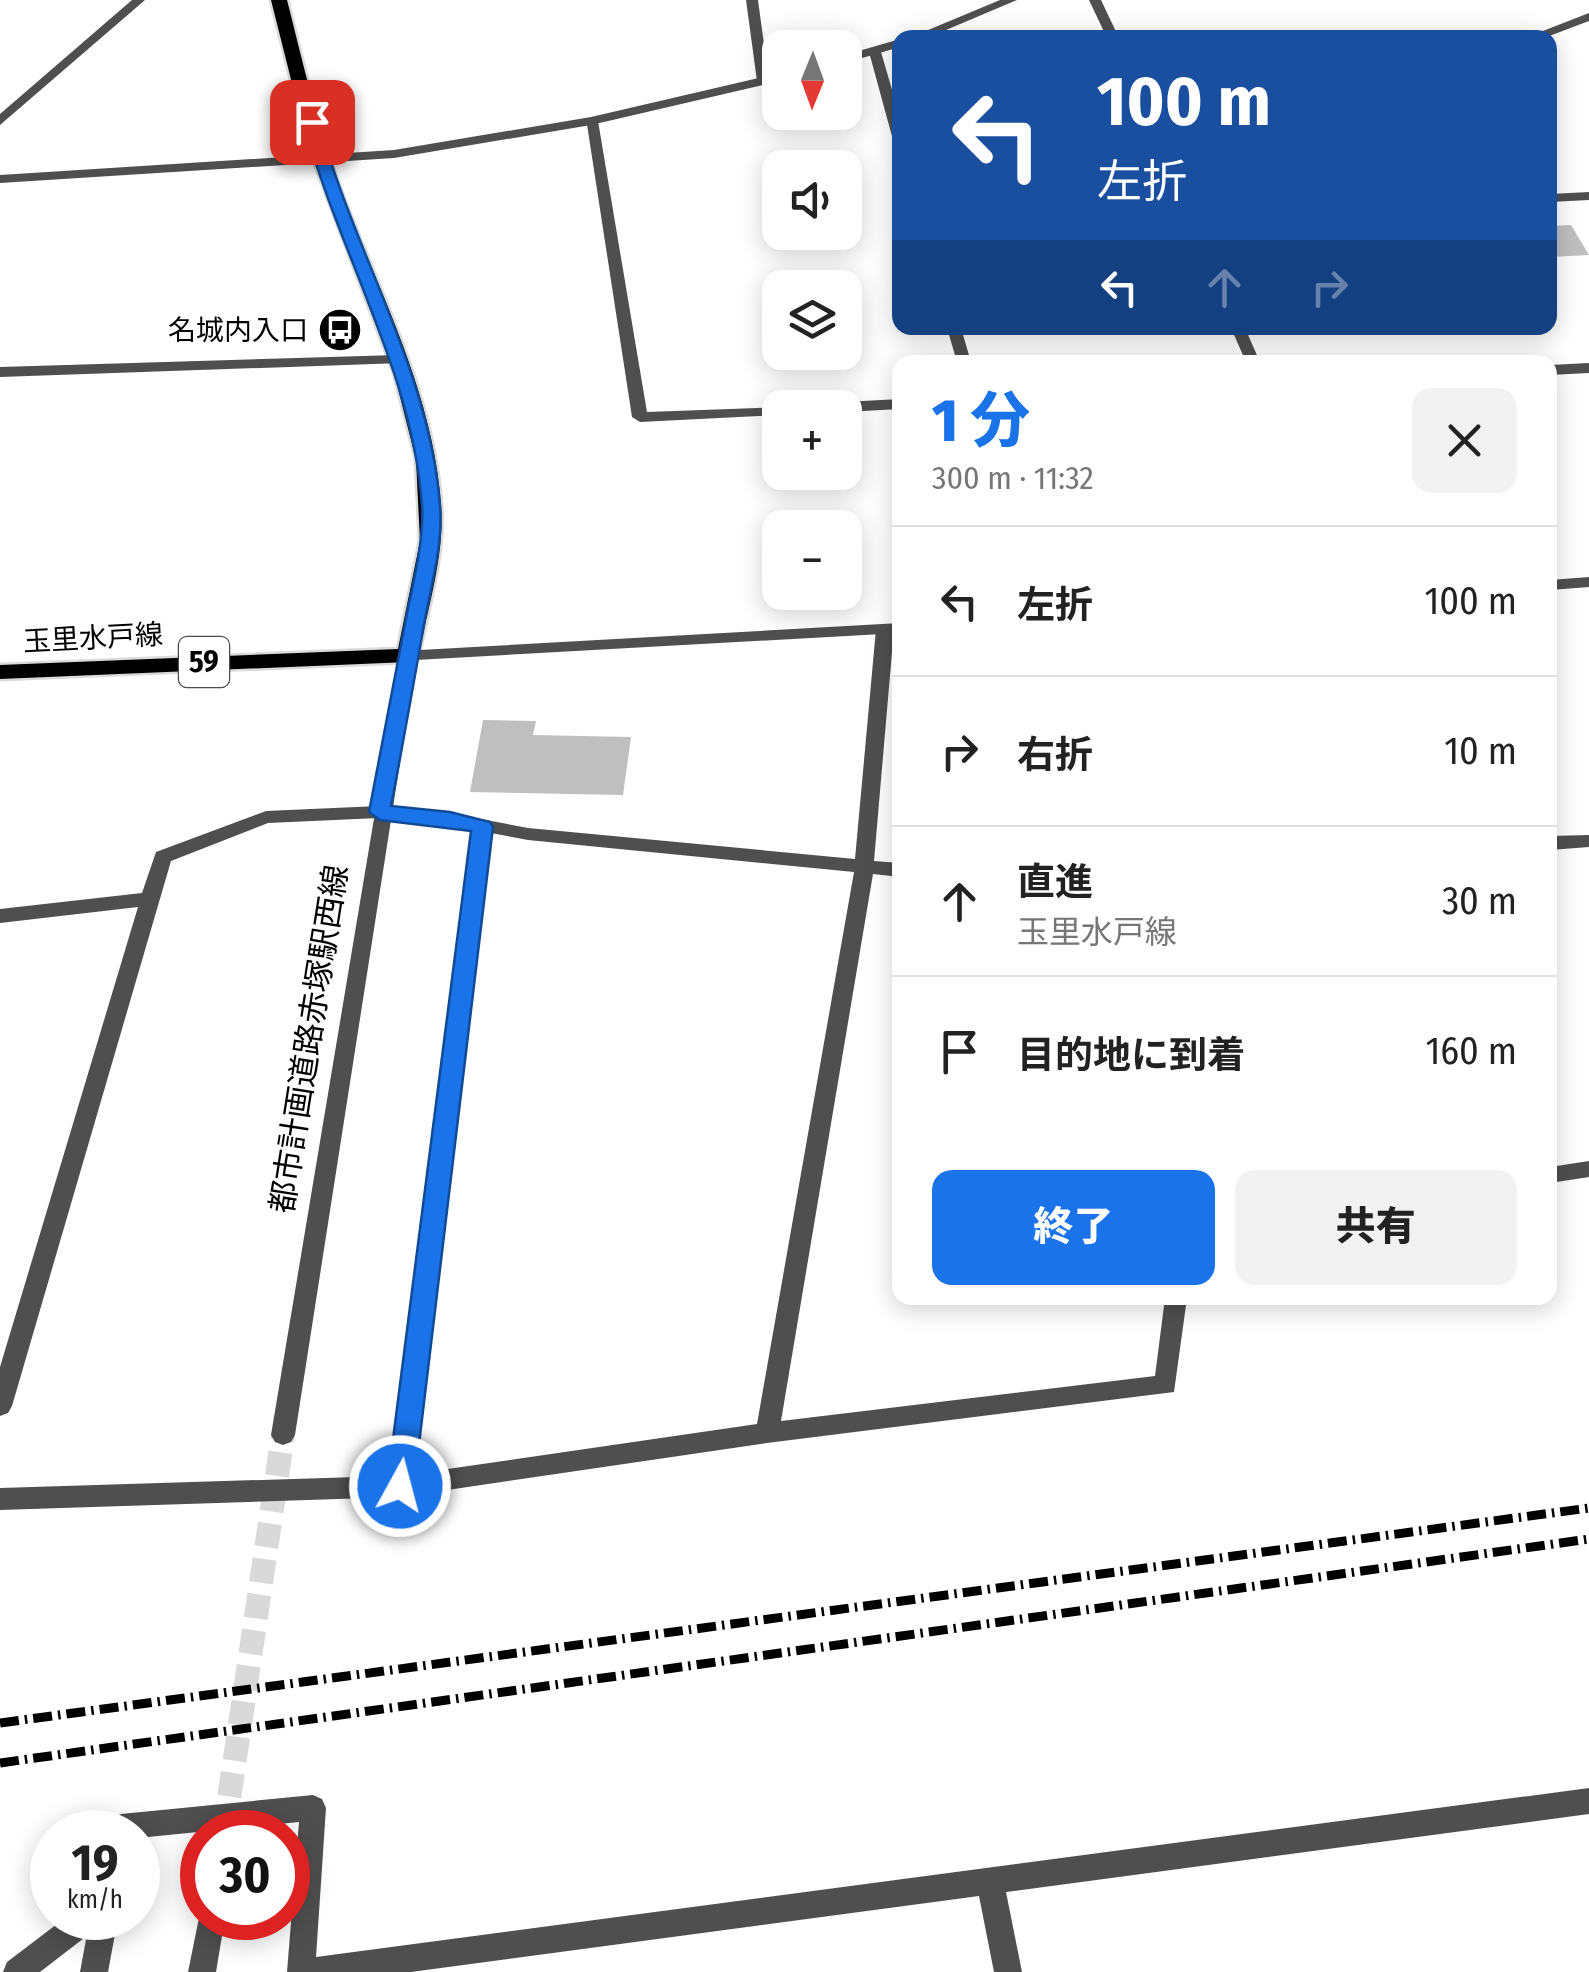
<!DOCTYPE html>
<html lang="ja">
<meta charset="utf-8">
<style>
:root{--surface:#fff;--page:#f2f2f2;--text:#222;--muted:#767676;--line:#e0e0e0;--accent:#1a73e8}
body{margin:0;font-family:"Fira Sans Condensed","Noto Sans JP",sans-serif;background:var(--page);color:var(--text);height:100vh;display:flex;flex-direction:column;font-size:38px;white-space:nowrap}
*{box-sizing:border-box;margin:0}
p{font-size:32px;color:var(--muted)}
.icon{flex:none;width:55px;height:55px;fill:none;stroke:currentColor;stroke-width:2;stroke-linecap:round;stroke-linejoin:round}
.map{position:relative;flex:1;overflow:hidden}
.sheet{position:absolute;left:892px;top:355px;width:665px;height:950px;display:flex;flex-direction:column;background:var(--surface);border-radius:20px;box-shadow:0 5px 25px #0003}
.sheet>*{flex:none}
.hud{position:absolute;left:892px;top:30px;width:665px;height:305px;border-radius:20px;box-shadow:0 5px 25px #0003;background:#1a4fa0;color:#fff;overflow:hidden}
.needle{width:65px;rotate:181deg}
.tools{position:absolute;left:762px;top:30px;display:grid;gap:20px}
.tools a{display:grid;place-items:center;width:100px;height:100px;border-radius:20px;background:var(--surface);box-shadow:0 5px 25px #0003;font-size:50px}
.speed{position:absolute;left:30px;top:1810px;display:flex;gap:20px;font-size:50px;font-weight:700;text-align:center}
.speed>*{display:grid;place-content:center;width:130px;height:130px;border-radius:50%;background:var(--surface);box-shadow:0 5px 25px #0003;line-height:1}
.speed small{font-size:25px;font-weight:400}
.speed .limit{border:15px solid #d22;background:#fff;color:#111}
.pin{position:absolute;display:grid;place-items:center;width:85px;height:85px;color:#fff;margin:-42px;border-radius:20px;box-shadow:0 5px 15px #0006}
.me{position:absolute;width:110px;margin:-55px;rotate:7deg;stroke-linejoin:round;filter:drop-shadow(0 0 8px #0008)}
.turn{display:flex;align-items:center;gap:35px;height:210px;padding:0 40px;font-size:45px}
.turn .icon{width:130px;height:130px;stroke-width:2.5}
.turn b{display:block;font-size:70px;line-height:85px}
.lanes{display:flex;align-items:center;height:95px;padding:0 40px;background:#0003;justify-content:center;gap:50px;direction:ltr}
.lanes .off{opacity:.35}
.round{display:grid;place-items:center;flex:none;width:105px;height:105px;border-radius:20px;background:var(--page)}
.overview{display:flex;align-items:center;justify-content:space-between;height:170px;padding:0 40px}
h1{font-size:60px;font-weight:800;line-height:75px;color:var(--accent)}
.action{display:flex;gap:20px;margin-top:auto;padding:20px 40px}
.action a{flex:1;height:115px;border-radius:20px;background:var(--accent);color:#fff;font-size:40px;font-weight:800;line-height:115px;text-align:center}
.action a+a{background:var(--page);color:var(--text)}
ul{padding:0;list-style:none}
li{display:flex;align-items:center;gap:30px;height:150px;padding:0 40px;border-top:2px solid var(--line)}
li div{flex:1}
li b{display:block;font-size:38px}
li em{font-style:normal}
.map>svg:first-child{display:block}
.building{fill:#bfbfbf}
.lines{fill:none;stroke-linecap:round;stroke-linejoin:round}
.tertiary-tunnel{stroke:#d9d9d9;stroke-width:24;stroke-dasharray:24 12;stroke-linecap:butt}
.primary-casing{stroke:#dbdbdb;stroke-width:5}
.service{fill:#4f4f4f;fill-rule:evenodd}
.minor{fill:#4f4f4f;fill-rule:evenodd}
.tertiary{fill:#4f4f4f;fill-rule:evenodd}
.primary{fill:#000;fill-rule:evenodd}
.rail{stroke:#000;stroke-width:9;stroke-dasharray:19 6 2.5 6;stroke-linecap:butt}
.route{fill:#1a73e8;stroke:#114b97;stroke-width:2.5}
.labels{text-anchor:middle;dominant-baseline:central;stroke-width:8;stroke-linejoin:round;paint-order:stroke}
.far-poi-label{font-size:28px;fill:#000;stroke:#fff;text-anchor:end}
.far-street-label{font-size:28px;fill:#000;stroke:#fff}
.shield{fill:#fff;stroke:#4c4c4c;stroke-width:2.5}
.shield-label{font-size:30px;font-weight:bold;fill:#000}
.street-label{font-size:32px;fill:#000;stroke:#fff}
</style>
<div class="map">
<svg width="1589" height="1972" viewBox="0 0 1589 1972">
<rect width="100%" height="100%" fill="#fff"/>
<path class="building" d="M1571,225L1589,255L1550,257V226Z
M483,720L536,721L533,735L631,737L623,795L470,792Z"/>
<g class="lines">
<path class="tertiary-tunnel" d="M224,1832L283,1435"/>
<g class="primary-casing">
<path id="primary" d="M271,0H287C304,67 319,134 344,199C382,298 433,395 441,504C445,555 428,606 419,655L408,662L0,679V665L398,649L420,541L416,460L394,373L307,143Z"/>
</g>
<path class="service" d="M746,0H758L769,81L763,85L757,81Z
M875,48L881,52L900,117V144L893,140L869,52Z
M947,328H961L971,362H957Z
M65,1918H101L97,1928L40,1972H3L7,1962Z"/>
<path class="minor" d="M132,0H145L0,125V114Z
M1589,13V21L1544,38H1525Z
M586,118L598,121L647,412L785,407L780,408V415L640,422L632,417Z
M1231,328H1245L1260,362H1246Z
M397,355L402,357V363L0,377V367Z
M1589,363V373L1550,375V365Z
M900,399V409L845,412V408H818L825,403Z
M885,624L894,629L874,861L900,863V877L873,874L781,1421L1155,1376L1165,1298H1187L1174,1392L767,1443L400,1497L0,1510V1488L389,1476L472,830L379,818L268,823L171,861L12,1406L8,1413L0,1416V1367L138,907L0,923V909L142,893L156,852L266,811L379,806L450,813L528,828L855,859L876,629ZM491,833L528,840L854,872L757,1424L413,1474Z
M1589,835V847L1550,850V836Z
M1589,1161V1177L1550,1183V1167Z
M1589,1788V1814L1006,1892L1022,1972H994L979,1896L411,1972H287L299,1822L138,1838V1832H107L112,1818L121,1814L313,1795L322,1799L326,1808L316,1957Z
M90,1918H118L108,1972H80Z"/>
<path class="tertiary" d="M1000,0H1017L927,38H909Z
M1089,0H1101L1119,38H1107Z
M900,39V47L845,63V55Z
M780,73V81L591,125L394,158L0,183V175L394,150L591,117Z
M1589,192V200L1550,202V194Z
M1589,577V587L1550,590V580Z
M900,623V633L416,660L295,1435L291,1442L283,1445L275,1442L271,1435L402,651Z
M201,1908L202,1918H225L216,1972H188Z"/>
<use href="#primary" class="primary"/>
<path class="rail" d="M0,1723L1589,1508
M0,1763L1589,1539"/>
</g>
<path class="route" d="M312,118L319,122C353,251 430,371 440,506C443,543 432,583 425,619C414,681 403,744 391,806L450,812L490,822L493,827L414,1486L410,1494L400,1497L391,1494L387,1486L471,831L380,820L369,812C381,748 394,683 406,618C413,582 424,543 422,506C413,371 337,251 304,122Z"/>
<defs>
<g id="bus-disc" transform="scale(2.25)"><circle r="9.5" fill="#000" stroke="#fff"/><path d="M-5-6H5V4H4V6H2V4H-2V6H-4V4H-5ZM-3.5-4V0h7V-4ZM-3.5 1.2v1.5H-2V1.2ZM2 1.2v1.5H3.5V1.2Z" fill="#fff"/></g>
</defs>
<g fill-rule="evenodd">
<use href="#bus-disc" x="340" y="330"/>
</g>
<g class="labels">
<g class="far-poi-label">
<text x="308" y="330">名城内入口</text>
</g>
<g class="far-street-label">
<text transform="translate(93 638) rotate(-3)">玉里水戸線</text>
</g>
<rect class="shield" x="179" y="637" width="50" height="50" rx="8"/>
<g class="shield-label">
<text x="204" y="662">59</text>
</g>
<g class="street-label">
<text transform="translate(309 1039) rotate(-81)">都市計画道路赤塚駅西線</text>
</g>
</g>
</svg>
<div class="tools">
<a><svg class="needle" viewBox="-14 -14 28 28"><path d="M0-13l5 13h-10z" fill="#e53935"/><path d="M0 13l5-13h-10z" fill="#767676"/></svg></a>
<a><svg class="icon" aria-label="sound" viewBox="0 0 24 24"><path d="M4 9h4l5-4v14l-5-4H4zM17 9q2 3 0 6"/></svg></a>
<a><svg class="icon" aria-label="layers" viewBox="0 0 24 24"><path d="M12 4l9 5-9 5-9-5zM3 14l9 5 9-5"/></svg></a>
<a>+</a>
<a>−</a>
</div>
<div class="speed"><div>19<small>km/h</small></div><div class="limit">30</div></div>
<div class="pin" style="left:312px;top:122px;background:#d93025"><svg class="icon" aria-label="arrive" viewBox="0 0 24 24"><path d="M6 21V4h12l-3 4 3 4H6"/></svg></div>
<svg class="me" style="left:400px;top:1486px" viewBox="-20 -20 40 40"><circle r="17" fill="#1a73e8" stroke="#fff" stroke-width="3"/><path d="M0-11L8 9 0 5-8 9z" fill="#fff"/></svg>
<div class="hud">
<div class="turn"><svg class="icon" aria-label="left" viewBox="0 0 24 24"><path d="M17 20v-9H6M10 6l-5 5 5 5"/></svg><div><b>100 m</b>左折</div></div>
<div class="lanes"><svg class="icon" aria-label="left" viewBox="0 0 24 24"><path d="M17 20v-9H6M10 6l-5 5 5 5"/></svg><svg class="icon off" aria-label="ahead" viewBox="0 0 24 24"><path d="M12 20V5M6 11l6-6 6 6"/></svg><svg class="icon off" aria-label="right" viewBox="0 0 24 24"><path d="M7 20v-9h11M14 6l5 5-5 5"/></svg></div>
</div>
<section class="sheet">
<div class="overview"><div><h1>1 分</h1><p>300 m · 11:32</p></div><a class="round"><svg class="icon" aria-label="close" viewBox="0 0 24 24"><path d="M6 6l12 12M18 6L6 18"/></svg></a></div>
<ul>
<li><svg class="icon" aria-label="left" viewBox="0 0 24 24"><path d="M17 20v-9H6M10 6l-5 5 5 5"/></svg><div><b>左折</b></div><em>100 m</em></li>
<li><svg class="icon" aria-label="right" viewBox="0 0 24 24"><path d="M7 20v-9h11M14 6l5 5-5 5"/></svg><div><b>右折</b></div><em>10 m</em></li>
<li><svg class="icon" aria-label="ahead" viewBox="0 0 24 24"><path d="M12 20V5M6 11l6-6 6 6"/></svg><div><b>直進</b><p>玉里水戸線</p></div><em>30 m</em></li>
<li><svg class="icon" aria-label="arrive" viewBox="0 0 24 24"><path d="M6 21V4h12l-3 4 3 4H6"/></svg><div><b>目的地に到着</b></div><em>160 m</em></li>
</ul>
<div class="action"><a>終了</a><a>共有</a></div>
</section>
</div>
